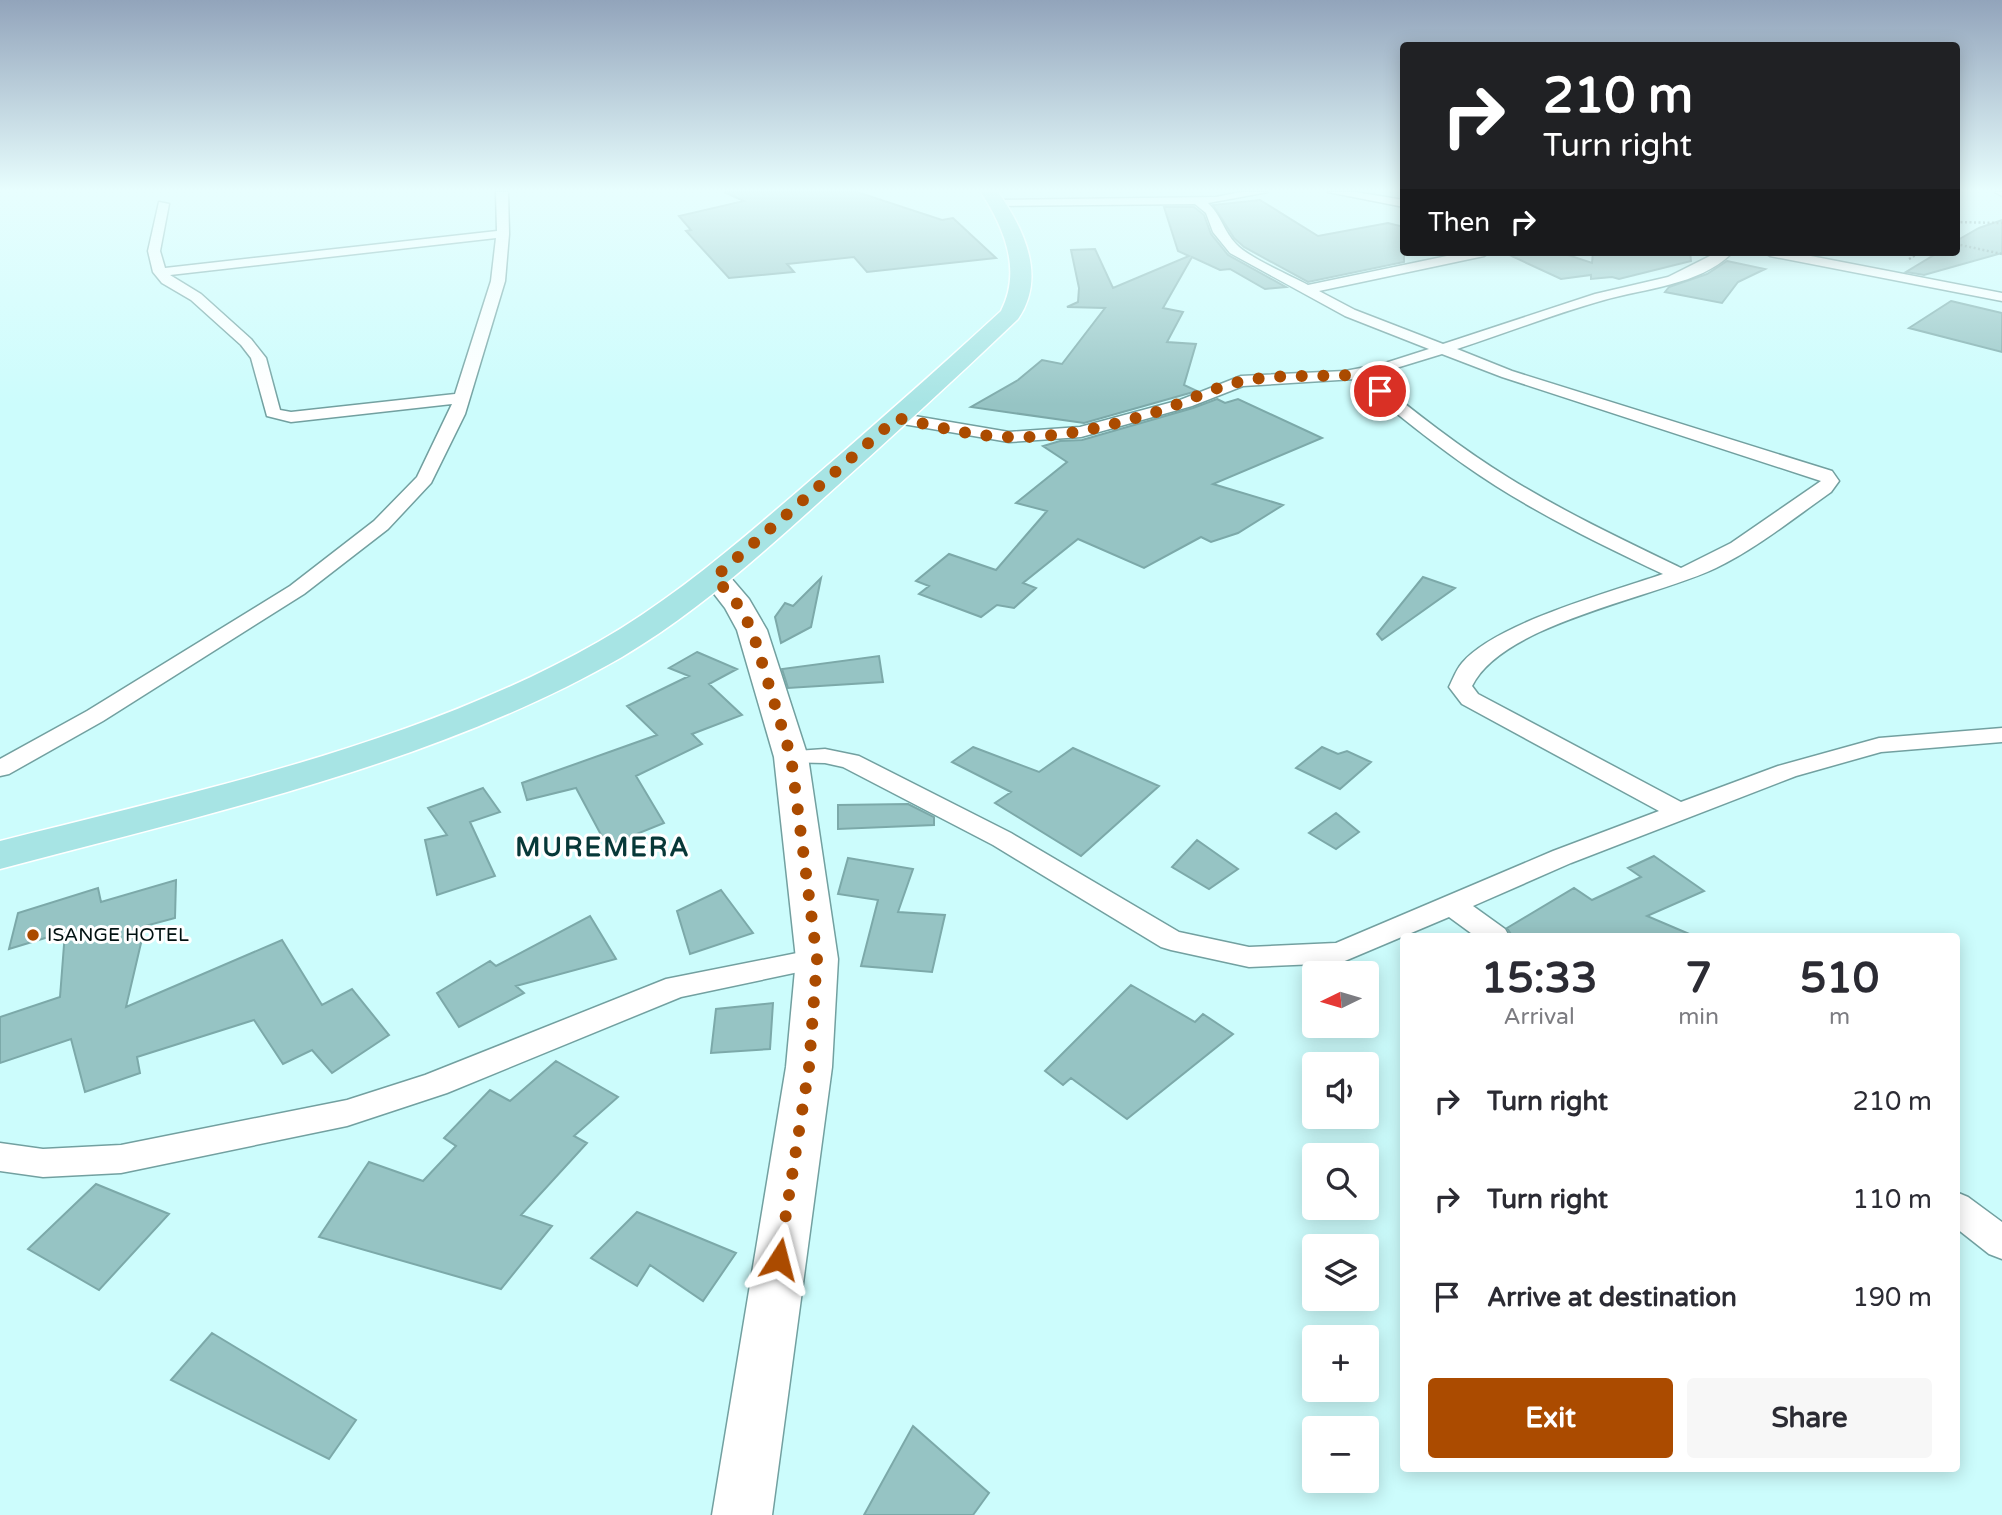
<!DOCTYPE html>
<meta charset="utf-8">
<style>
:root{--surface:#fff;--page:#f7f7f7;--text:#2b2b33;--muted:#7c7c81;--accent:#ab4b00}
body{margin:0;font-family:"Varela Round",sans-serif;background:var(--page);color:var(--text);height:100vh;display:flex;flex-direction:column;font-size:26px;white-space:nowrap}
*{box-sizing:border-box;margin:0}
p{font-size:23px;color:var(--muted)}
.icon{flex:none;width:38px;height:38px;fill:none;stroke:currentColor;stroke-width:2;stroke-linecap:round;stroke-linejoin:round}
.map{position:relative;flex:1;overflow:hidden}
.sheet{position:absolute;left:1400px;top:933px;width:560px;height:539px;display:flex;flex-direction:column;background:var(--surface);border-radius:7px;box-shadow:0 4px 18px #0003}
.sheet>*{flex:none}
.top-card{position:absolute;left:1400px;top:42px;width:560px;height:214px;border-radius:7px;box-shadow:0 4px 18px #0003;background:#202124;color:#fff;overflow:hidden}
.needle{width:46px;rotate:265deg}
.tools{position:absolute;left:1302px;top:961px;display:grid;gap:14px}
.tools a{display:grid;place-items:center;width:77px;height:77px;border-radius:7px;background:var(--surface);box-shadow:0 4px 18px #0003;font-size:35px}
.pin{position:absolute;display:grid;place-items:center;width:60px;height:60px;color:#fff;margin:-30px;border:4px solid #fff;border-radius:50%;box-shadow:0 2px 7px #0007}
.me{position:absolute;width:77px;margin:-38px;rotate:9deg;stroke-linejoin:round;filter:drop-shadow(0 0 5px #0008)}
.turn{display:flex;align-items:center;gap:24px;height:147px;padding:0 28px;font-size:32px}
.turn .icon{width:91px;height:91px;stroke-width:2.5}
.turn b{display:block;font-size:49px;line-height:60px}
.then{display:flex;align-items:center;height:66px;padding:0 28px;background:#0003;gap:14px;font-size:26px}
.eta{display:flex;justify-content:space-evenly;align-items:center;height:119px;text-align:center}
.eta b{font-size:42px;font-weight:800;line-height:49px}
.primary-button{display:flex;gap:14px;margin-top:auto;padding:14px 28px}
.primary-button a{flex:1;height:80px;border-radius:7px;background:var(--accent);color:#fff;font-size:28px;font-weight:800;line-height:80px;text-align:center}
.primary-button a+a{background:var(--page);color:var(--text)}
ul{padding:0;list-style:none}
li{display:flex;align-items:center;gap:21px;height:98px;padding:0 28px}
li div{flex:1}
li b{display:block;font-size:26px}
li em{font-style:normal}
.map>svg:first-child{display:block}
.building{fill:#96c4c4;stroke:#7ca9a9;stroke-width:2}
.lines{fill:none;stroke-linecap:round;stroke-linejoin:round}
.street-casing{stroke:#72a0a0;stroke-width:3}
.secondary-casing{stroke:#72a0a0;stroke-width:3}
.primary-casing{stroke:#fff;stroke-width:3}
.path{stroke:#729494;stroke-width:2.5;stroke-dasharray:2 2.5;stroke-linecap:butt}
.street{fill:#fff;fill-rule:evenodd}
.secondary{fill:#fff;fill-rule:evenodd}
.primary{fill:#a7e4e4;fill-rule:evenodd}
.route{stroke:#ab4b00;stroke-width:12;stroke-dasharray:0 21.6}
.poi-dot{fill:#ab4b00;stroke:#fff;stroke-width:2.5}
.labels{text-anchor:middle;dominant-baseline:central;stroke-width:6;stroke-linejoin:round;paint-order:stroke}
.poi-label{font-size:19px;fill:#011111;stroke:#fff;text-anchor:start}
.district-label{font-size:26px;font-weight:bold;letter-spacing:2px;fill:#073838;stroke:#fff}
</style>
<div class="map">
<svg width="2002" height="1515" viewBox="0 0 2002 1515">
<rect width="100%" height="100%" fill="#ccfcfc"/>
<path class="building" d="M724,192H857L942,220L953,218L996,258L867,272L854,257L787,264L794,272L729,278L686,231L691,230L679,216L744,201Z
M1260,200L1318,236L1388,223L1404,227V262L1308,282L1244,247L1234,238L1213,205Z
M1164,207H1194L1204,215L1211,234L1228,255L1286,287L1265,289L1230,269L1220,270L1192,257L1163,308L1183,312L1167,342L1196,344L1184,385L1197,391L1084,423L971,407L1018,380L1042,360L1062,364L1105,308L1067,307L1078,302L1079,288L1071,250L1095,249L1113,288L1189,256L1178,251Z
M2002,220V253L1924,275L1906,272L1939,252H1956V241L1979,228Z
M1503,252H1559L1592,263L1593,252H1690L1691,261L1619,279L1612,277L1591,279V275L1561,279Z
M1727,261L1765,269L1738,282L1722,303L1665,292L1669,287L1707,274Z
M1951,301L2002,313V352L1909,328Z
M1217,399L1225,403L1238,399L1322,438L1213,484L1283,505L1238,533L1211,542L1201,537L1144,568L1078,539L1023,583L1036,588L1014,608L997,605L981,617L919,594L929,586L916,581L949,554L996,570L1047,511L1016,503L1067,462L1043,446L1060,441L1082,440L1193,408Z
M1423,577L1455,588L1382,640L1377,634Z
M821,578L811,627L781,643L775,617L785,603L793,606Z
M697,652L737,669L709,684L742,715L692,734L702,744L636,776L664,823L607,846L576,788L527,800L522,783L657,735L627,706L689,676L669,668Z
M879,656L883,682L788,688L782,669Z
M973,747L1039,772L1073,748L1159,786L1081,856L995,803L1011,792L952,762Z
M1322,747L1338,754L1347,751L1371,762L1340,789L1296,768Z
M483,788L500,812L470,822L495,876L437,895L425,840L447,835L428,808Z
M908,804L934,817V825L838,829V805Z
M1336,813L1359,832L1336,849L1309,833Z
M1197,840L1238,869L1209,889L1172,867Z
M1654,856L1704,891L1647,916L1694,936H1512L1507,928L1574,888L1592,900L1641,877L1628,868Z
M848,858L913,869L898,912L945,915L932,972L861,966L878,900L838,894Z
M176,880L175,918L145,926L126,1007L282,940L322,1005L352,989L389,1035L332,1073L312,1050L283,1064L254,1020L137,1057L140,1073L85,1092L71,1039L0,1063V1017L60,997L65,932L9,949L18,913L98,888L101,902Z
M721,890L753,933L690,954L677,911Z
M590,916L616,959L516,986L524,993L459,1027L437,993L490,961L496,966Z
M1131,985L1195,1022L1203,1014L1233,1034L1127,1119L1071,1078L1063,1085L1045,1071Z
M773,1003L770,1049L711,1053L716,1009Z
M556,1061L618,1097L574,1136L587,1143L521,1215L552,1226L501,1289L319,1237L369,1162L423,1181L456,1146L444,1138L490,1090L510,1101Z
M96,1184L169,1214L99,1290L28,1249Z
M637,1212L736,1253L703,1301L650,1265L637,1286L591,1258Z
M212,1333L356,1420L329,1459L171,1380Z
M913,1426L989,1493L973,1515H864Z"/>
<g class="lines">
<g class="street-casing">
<path id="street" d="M496,192H508L509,234L505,281L465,414L431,483L388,529L304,594L103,721L9,774L0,776V759L87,711L290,586L374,521L417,477L452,404L291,422L267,416L251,358L241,345L191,300L162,283L153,272L148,251L159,202L169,204L160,251L165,268L497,231ZM496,238L491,281L455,394L291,412L280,410L266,358L251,339L201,294L170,275Z
M1241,192H1268L1208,203C1221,215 1224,232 1236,244C1249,258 1290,275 1308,285L1466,252H1490L1484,256L1319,291L1355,310L1443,344L1595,294L1668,277L1718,252H1733C1701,285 1646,288 1604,300C1554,314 1506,333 1457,349L1512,371L1832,471L1839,481L1831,492C1794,518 1757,548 1716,568C1654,598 1503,623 1472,686L1478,694L1681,802L1778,766L1879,738L2002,728V742L1881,752L1796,776L1571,863L1473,906L1505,929L1509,936H1475L1449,917L1340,963L1249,967L1171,950L1161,947L993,845L843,767L825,763L782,762L779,757L782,752L825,749L859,756L1011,833L1179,932L1249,947L1336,943L1553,851L1659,811L1462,704L1449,687C1453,679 1456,670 1462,663C1496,623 1611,592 1663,574C1606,547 1550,520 1496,486C1446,454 1400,417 1355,379L1243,386L1192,406L1081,437L1009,442L897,423L889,418L897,413L1009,432L1080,427L1180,400L1241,376L1345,371L1382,364L1429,349L1345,316L1230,253L1213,232L1206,213L1195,204L997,206L991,203L997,200L1216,197ZM1442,354L1502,377L1821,481L1731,543L1681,568C1623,540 1564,512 1509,478C1460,448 1415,412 1370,376Z
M1328,192H1355L1404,200V207Z
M1995,192H2002V196Z
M1764,252H1790L2002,293V301L1770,256Z
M817,949L827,952L832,959L827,966L681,997L447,1093L347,1126L121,1173L43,1177L0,1171V1143L43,1149L121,1145L347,1100L425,1075L666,979Z
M1956,1192L1968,1197L2002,1222V1259L1989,1254L1956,1228Z"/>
</g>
<g class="secondary-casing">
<path id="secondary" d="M715,568L725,571L749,599L767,630L808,757L838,959L832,1067L772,1515H712L786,1067L796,959L774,757L737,630L725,608L701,577L705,571Z"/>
</g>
<g class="primary-casing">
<path id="primary" d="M981,192H998C1024,229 1047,277 1018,319C952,382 885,443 817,504C756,559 693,615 622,657C437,764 205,814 0,869V841C200,790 417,745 598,642C670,601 734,546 797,492C866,432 934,373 1001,311C1022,270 1004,228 981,192Z"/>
</g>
<path class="path" d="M1956,222L2002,223
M1956,244L2002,254
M1909,259L1921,252"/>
<use href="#street" class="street"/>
<use href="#secondary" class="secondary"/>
<use href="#primary" class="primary"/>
</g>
<linearGradient id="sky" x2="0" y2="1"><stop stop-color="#92a4bb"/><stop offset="0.47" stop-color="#e8fefe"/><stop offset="1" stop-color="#e8fefe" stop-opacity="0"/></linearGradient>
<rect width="2002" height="405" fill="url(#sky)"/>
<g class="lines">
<path class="route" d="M779,1259L809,1067L817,959L791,757L752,630L738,605L715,577L897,418C928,424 959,433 991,436C1046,441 1100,429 1153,413C1182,404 1215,386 1243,381C1281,373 1321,378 1360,374L1380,391"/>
</g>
<circle class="poi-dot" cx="33" cy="935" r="7"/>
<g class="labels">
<g class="poi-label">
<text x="47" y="935">ISANGE HOTEL</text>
</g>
<g class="district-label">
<text x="603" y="847">MUREMERA</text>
</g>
</g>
</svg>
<div class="tools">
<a><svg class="needle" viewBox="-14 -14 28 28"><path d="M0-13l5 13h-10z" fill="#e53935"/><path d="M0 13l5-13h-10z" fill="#7c7c81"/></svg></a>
<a><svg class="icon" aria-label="sound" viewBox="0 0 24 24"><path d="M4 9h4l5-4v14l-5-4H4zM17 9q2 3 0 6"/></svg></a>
<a><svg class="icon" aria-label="search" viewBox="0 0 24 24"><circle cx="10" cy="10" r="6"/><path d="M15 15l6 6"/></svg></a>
<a><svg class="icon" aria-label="layers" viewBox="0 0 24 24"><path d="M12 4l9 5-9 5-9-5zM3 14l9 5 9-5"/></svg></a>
<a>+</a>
<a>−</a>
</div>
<div class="pin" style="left:1380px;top:391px;background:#d93025"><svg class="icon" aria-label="arrive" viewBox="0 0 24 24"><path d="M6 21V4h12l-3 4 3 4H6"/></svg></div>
<svg class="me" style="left:779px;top:1259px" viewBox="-20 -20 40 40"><path d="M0-17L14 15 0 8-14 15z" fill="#ab4b00" stroke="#fff" stroke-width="4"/></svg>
<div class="top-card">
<div class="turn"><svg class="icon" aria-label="right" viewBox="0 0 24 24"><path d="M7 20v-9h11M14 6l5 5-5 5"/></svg><div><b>210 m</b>Turn right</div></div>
<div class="then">Then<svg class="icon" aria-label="right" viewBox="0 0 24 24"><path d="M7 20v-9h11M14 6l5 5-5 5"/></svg></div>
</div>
<section class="sheet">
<div class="eta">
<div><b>15:33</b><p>Arrival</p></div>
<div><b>7</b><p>min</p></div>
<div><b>510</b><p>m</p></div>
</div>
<ul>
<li><svg class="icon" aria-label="right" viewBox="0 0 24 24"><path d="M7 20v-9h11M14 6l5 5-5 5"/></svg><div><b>Turn right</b></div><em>210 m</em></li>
<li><svg class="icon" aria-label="right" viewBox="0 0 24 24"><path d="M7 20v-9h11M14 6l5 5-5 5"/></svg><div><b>Turn right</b></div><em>110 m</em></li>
<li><svg class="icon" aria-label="arrive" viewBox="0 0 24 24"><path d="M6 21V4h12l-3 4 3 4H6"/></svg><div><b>Arrive at destination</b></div><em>190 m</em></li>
</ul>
<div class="primary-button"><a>Exit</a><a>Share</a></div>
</section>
</div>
